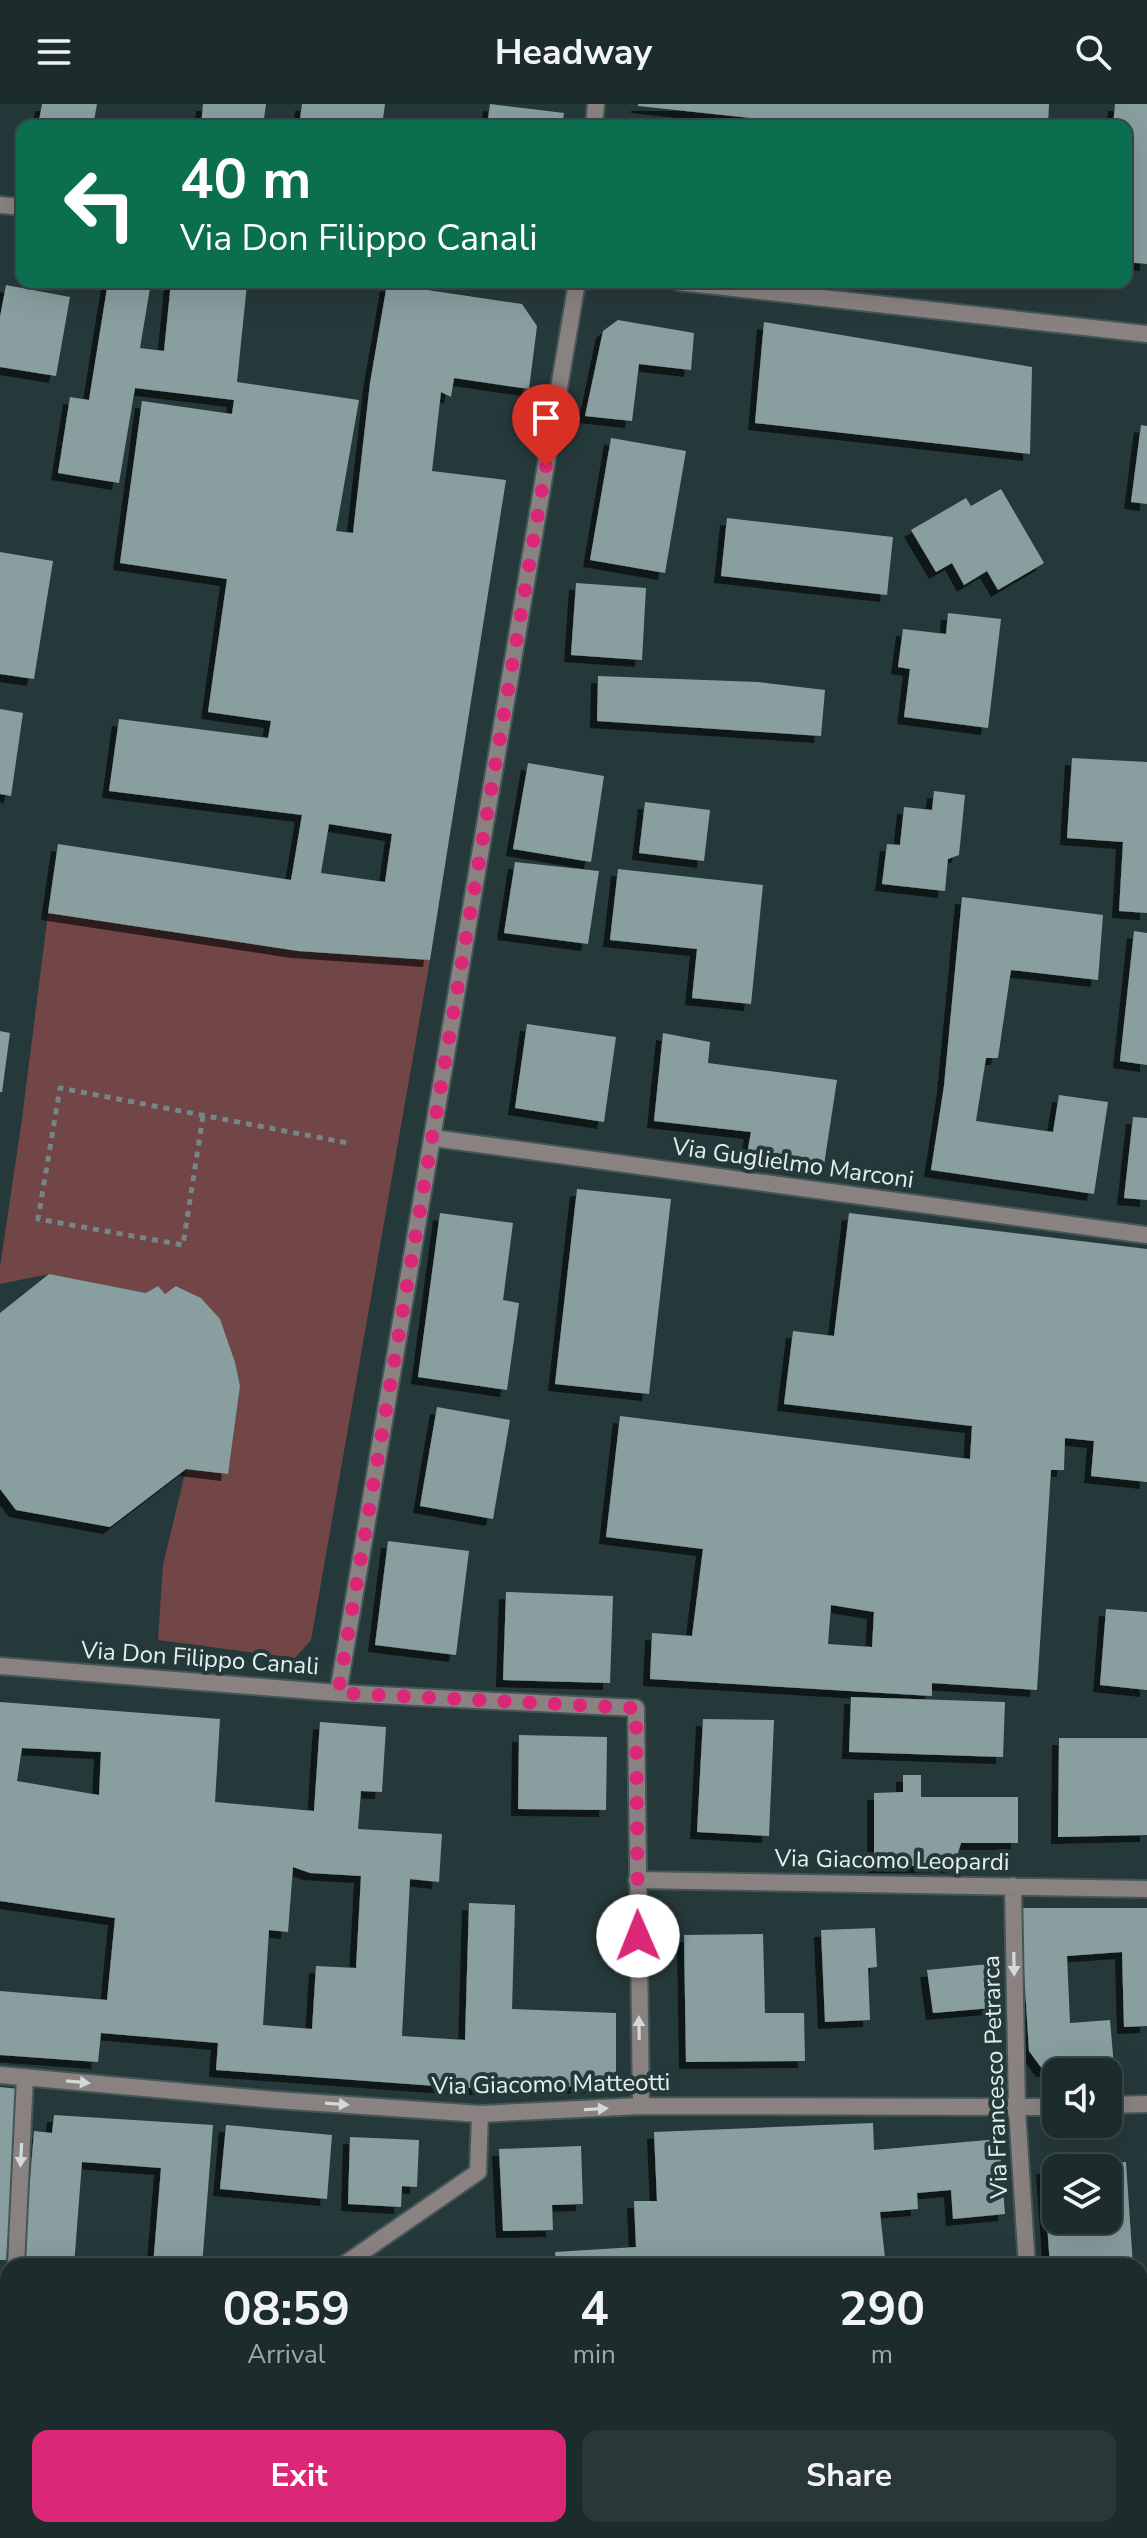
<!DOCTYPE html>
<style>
:root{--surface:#1c2b2c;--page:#293738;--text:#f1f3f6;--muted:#a0a7a9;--line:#3a4748;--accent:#db2777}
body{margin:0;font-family:"Nunito Sans",sans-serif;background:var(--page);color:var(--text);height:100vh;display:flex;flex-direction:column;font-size:30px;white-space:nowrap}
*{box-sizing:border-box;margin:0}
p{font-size:26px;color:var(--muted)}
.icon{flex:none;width:44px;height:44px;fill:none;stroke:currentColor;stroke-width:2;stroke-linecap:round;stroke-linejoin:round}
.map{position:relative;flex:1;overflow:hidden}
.details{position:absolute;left:0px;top:2154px;width:1148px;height:280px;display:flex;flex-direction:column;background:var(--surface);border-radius:24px 24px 0 0;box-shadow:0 8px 32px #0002,0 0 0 2px var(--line)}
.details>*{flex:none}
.hud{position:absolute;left:16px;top:16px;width:1116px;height:168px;border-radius:16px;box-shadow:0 8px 32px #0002,0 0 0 2px var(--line);background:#0b6e4f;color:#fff;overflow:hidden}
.fabs{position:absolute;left:1042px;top:1954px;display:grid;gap:16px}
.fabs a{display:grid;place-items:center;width:80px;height:80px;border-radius:16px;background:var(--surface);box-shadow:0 8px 32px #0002,0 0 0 2px var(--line);font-size:40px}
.pin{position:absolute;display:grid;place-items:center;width:68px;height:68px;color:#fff;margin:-82px -34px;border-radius:50% 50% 50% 0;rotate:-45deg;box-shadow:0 0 8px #0007}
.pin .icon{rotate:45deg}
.me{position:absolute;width:88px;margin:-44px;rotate:359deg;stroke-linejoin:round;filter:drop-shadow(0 0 6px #0008)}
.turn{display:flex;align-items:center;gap:28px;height:168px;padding:0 32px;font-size:36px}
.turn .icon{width:104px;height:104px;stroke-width:2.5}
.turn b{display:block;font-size:56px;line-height:68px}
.eta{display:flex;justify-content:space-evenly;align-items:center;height:136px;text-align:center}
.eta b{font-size:48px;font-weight:700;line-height:56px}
.primary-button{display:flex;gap:16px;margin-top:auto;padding:16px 32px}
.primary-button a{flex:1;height:92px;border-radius:16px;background:var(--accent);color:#fff;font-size:32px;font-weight:700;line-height:92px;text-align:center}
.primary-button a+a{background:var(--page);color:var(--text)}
header{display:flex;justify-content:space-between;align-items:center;height:104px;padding:0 32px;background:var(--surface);font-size:36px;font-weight:700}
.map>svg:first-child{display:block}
.green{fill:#724646}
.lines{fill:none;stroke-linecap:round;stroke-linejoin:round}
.river{stroke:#13878d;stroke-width:74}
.building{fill:#889e9f;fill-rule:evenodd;filter:url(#shadow)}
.minor-casing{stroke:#445657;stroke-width:20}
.tertiary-casing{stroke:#445657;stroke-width:20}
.path{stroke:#768687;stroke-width:5;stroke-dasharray:6 6;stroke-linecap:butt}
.minor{stroke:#8a8181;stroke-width:16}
.tertiary{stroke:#8a8181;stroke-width:16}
.rail{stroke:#c1cfcf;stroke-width:6}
.oneway{fill:#d1d9d9}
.route{stroke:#db2777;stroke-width:14;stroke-dasharray:0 25.2}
.labels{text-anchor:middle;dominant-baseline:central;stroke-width:8;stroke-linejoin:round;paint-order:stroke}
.street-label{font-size:24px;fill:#e3efef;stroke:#26393a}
</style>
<header><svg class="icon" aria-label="menu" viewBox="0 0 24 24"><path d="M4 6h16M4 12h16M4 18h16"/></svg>Headway<svg class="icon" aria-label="search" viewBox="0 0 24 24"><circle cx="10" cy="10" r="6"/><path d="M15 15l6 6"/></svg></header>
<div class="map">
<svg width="1147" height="2434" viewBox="0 0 1147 2434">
<defs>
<filter id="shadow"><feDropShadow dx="-7" dy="7" stdDeviation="0" flood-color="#0009"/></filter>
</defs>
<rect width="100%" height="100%" fill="#26393a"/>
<path class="green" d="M48,809L298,847L430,856L311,1536L295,1554L158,1536L163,1461L186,1365L227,1370L240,1282L235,1258L220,1215L201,1194L177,1182L165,1190L158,1182L146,1189L49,1170L0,1180V1163L22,1015Z"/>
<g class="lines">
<path class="river" d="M1106,2434L1124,2426"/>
</g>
<path class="building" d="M42,0H97L93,22H38Z
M203,0H266L263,22H201Z
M302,0H385L382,22H299Z
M490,0L564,9L562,22H487Z
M638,0H1049L1048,22H825L638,2Z
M1115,0H1147V160L1126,158V22H1113Z
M108,178H151L140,244L164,247L171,178L247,180L237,278L359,296L336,427L353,429L370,279L387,180L522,200L537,222L529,285L454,274L451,293L441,288L432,367L506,376L430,856L298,847L48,809L58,740L291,776L302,711L109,687L119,615L268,634L271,617L208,608L227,475L120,459L142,297L232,310L234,296L135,284L119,379L58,369L70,293L89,296ZM329,720L392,730L385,778L321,769Z
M6,181L70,193L56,272L0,263V213Z
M618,216L694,229L691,266L639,260L632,317L585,312L603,227Z
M764,218L1032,263L1030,350L755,319Z
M1141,321L1147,322V400L1131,398Z
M611,334L686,347L665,469L590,456Z
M1001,385L1044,459L998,486L987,467L964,481L952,459L936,468L911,426L966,394L971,402Z
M727,414L893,433L887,491L721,472Z
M0,448L53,457L34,575L0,570Z
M576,479L646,484L642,556L571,551Z
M948,509L1001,515L988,624L904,613L910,565L898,563L903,525L946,530Z
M598,572L758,578L825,586L821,632L597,617Z
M0,605L23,609L11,692L0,690Z
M1072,654L1147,658V809L1119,807L1123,738L1067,734Z
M528,659L604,672L591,758L513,745Z
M934,687L965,691L959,751L948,755L945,787L882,780L887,740L900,741L904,703L932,706Z
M645,698L710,706L704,757L639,749Z
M515,758L599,767L588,840L504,829Z
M618,765L763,781L751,900L692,894L697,845L610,836Z
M962,793L1103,811L1098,876L1011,866L998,954H986L976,1017L1053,1028L1059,991L1108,998L1094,1090L931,1066L944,982Z
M1134,827L1147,829V961L1120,957Z
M527,920L616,933L604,1018L515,1004Z
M0,927L10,929L2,988H0Z
M663,929L710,938L708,959L837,976L824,1061L747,1050L751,1028L654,1017Z
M1133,1013L1147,1014V1096L1124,1094Z
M577,1085L671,1095L649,1290L555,1280Z
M440,1109L513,1119L503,1196L519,1199L507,1286L418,1273Z
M849,1109L1147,1145V1378L1091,1372L1094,1337L1065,1334L1064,1366H1051L1037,1586L932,1579V1592L650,1575L652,1529L692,1532L703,1445L606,1433L620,1312L970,1355L972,1322L784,1300L793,1227L834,1232ZM831,1501L874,1508L872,1543L828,1540Z
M49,1170L146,1189L158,1182L165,1190L176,1182L201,1194L220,1215L235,1258L240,1282L228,1370L186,1365L110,1423L16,1406L0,1385V1209Z
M437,1303L510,1316L493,1415L420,1402Z
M388,1437L469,1447L456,1551L375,1541Z
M506,1488L613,1492L610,1579L503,1576Z
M1106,1505L1147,1508V1586L1100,1581Z
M851,1593L1005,1598L1003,1653L849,1648Z
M0,1598L220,1615L215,1698L314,1707L320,1618L386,1623L382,1688L361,1687L358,1725L442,1730L439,1778L410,1775L402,1932L465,1936L469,1799L515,1801L512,1905L616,1909V1982L464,1984L216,1966L218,1939L101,1929L98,1958L0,1951V1887L107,1896L115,1814L0,1797ZM22,1644L101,1648L99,1691L17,1677ZM293,1763L310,1769L361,1772L356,1864L316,1862L312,1925L263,1921L269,1826L288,1828Z
M703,1615L774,1616L769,1732L697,1728Z
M519,1631L607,1633L606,1706L518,1705Z
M1059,1634H1147V1731L1058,1733Z
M903,1671H921V1693H1018V1739H961L954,1762H874V1689L903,1688Z
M1020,1804H1147V1922L1124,1923L1122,1848L1067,1852L1070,1919L1110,1916L1114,1962L1043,1966L1029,1947Z
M875,1824L877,1863L868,1864L870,1916L825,1918L821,1826Z
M763,1830L765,1909H804L805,1957L686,1958L684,1831Z
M989,1860L992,1904L933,1909L927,1866Z
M0,1983L19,1985L6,2156H0Z
M54,2011L213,2021L202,2162H153L161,2064L82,2058L74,2162H23L34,2027L52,2029Z
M873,2019L874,2046L999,2035L1005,2110L953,2115L951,2086L917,2089L918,2105L880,2108L885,2154L770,2162H556L555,2148L636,2143L634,2097H657L654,2028Z
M226,2021L332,2031L327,2095L220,2085Z
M350,2033L419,2036L417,2083L402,2082L401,2103L348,2100Z
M581,2042L583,2100L552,2101L553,2126L503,2127L499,2045Z
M1126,2058L1133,2162H1050L1043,2063L1056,2062V2116H1108V2064H1061V2062Z
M1147,2340V2379L1140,2383V2344Z
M16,2426H97V2427L64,2434H18Z
M898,2426H964V2427L930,2434H899Z"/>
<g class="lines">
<g class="minor-casing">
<path id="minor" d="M433,1034L1147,1131
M0,1562L338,1589L636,1604L641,2002
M338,1589L577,178
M637,1776L1147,1785
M1013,1782L1017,2005L1027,2162
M0,1971L276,1996L480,2010L641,2002L1056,2003
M1108,2001L1147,2000
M16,2162L25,1973
M342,2162L478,2068L480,2010
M1040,2426V2434
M1001,2434L1011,2426"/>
</g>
<g class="tertiary-casing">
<path id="tertiary" d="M594,22L596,0
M0,101L22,103
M679,178L1147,230"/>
</g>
<path class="path" d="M203,1012L183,1141L38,1115L60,984L348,1039"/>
<use href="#minor" class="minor"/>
<use href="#tertiary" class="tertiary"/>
<path class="rail" d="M1140,2280L1147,2279
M251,2434L297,2426"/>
</g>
<defs><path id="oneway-solid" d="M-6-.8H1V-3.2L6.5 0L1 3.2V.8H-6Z" transform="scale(2)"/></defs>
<g class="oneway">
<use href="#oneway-solid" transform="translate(1014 1860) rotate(89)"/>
<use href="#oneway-solid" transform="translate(639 1924) rotate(-91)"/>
<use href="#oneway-solid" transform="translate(78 1978) rotate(5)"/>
<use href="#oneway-solid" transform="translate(337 2000) rotate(4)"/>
<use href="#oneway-solid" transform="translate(596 2005) rotate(-3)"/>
<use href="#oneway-solid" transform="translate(21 2051) rotate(93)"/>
</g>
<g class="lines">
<path class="route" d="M546,362L338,1589L636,1604L638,1832"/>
</g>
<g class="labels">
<g class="street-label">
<text transform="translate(793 1059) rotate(8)">Via Guglielmo Marconi</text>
<text transform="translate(200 1554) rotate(4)">Via Don Filippo Canali</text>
<text transform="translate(892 1756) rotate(1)">Via Giacomo Leopardi</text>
<text transform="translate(995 1973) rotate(-92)">Via Francesco Petrarca</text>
<text transform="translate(551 1980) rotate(-1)">Via Giacomo Matteotti</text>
</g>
</g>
</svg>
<div class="fabs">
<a><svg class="icon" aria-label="sound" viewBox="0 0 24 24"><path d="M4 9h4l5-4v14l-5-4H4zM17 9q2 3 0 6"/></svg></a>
<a><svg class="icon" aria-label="layers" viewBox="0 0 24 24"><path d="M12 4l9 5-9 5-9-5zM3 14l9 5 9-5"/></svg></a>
</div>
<div class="pin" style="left:546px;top:362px;background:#d93025"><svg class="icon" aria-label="arrive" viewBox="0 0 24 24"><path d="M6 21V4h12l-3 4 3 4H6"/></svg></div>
<svg class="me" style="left:638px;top:1832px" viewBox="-20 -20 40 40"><circle r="19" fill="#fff"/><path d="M0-13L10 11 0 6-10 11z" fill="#db2777"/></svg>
<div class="hud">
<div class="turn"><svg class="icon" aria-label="left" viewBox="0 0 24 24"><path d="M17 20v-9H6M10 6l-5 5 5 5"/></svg><div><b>40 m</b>Via Don Filippo Canali</div></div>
</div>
<section class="details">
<div class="eta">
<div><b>08:59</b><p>Arrival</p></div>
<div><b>4</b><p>min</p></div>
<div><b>290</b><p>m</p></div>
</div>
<div class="primary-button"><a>Exit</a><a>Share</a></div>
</section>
</div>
